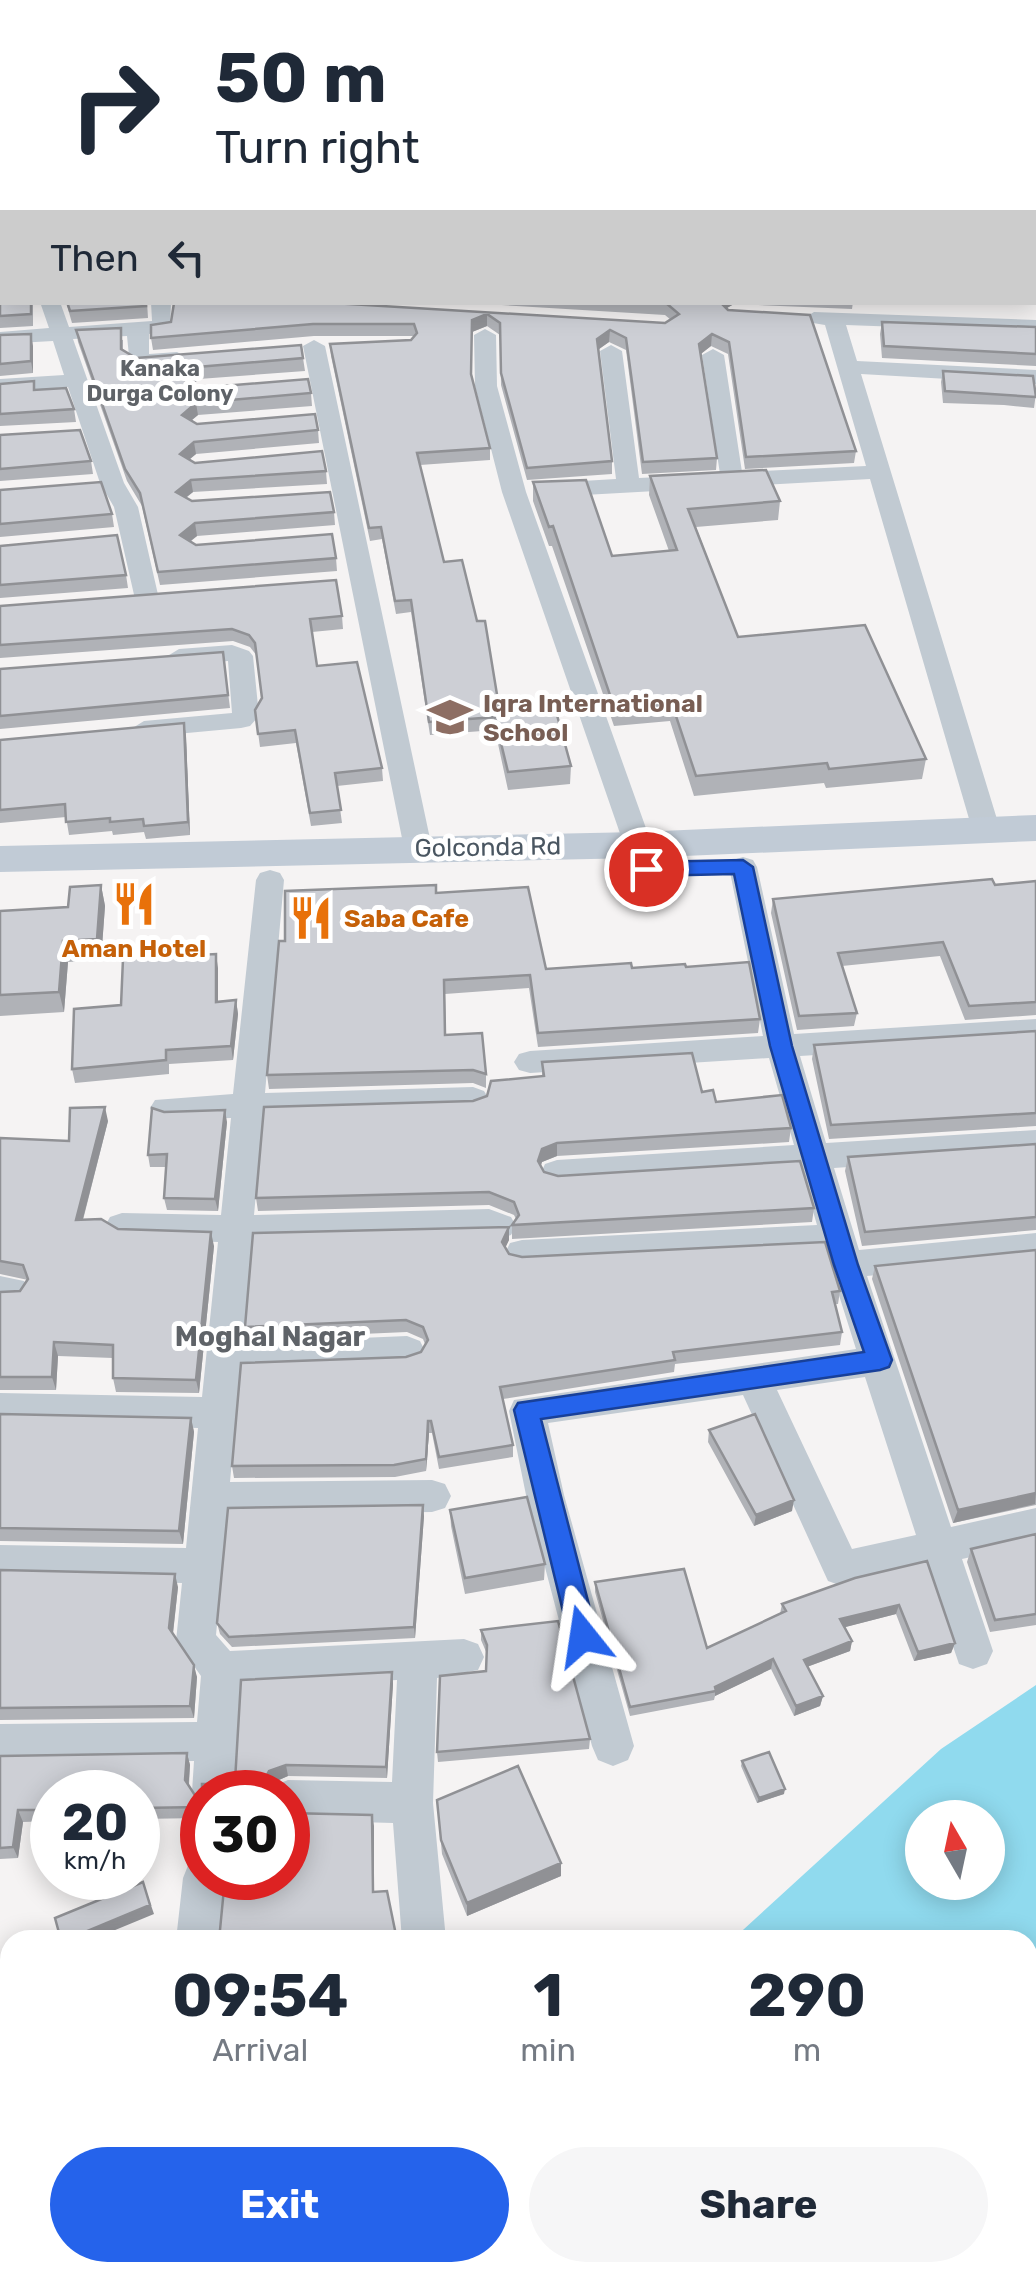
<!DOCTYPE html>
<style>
:root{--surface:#fff;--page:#f6f6f7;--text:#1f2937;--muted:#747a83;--accent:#2563eb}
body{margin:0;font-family:Rubik,sans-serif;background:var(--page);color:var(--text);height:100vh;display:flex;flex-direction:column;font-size:38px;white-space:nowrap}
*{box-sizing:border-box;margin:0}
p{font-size:32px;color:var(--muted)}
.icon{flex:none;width:55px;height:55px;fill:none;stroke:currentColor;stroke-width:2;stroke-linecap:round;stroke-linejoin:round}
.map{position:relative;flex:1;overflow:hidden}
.drawer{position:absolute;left:0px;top:1930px;width:1038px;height:352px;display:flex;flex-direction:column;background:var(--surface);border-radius:30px 30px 0 0;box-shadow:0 5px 25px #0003}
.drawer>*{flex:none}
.guide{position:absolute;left:0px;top:0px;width:1038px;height:305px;box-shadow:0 5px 25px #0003;background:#fff;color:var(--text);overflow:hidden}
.needle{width:65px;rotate:351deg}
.buttons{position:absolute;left:905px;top:1800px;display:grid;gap:20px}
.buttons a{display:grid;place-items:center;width:100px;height:100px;border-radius:50%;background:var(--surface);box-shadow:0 5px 25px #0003;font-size:50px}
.speed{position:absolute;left:30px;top:1770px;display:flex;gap:20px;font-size:50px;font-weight:700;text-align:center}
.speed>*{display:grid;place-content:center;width:130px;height:130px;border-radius:50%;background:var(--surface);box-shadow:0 5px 25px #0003;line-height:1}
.speed small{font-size:25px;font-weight:400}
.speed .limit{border:15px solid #d22;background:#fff;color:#111}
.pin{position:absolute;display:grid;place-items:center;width:85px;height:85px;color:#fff;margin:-42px;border:5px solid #fff;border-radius:50%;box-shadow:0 2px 10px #0007}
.me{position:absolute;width:110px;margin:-55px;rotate:345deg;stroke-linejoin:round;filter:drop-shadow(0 0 8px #0008)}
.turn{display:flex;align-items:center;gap:35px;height:210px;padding:0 50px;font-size:45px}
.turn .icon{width:130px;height:130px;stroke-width:2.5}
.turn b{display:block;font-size:70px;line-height:85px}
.then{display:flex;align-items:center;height:95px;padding:0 50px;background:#0003;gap:20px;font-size:38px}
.eta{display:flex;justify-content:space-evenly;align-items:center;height:170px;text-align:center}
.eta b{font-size:60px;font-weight:700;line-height:70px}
.action{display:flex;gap:20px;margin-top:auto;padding:20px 50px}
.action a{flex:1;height:115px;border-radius:60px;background:var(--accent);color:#fff;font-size:40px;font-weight:700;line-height:115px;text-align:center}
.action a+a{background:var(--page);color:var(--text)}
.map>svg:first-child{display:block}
.water{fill:#90daee;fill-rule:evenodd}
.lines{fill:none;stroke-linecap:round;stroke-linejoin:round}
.street{fill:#c1cad2;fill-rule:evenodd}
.secondary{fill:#c1cbd6;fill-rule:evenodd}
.wall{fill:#b0b2b7}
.shaded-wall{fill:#909195}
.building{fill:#cdcfd5;stroke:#909195;stroke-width:2.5}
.route{fill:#2563eb;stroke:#184099;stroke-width:2.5}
.labels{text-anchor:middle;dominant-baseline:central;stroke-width:10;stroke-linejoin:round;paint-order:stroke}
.far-neighbourhood-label{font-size:22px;font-weight:bold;fill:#5f6368;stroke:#fff}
.education-label{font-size:25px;font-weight:bold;fill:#785e54;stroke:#fff;text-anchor:start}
.street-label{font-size:25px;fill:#4a5661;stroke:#fff}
.food-label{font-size:25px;font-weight:bold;fill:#c56008;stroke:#fff;text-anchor:start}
.neighbourhood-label{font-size:28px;font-weight:bold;fill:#5f6368;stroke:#fff}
</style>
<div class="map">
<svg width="1036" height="2282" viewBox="0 0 1036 2282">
<rect width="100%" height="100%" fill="#f5f3f3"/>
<path class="water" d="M1036,1685V2074L1028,2083V1940H732L941,1749ZM922,1818H988V1882H922Z
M273,2272H833V2273L823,2282H255Z"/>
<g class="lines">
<path class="street" d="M958,0H974V2H958Z
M40,302H60L69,327L152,321L151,302H171L170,331L149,334V354L177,352L188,358L185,363L130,366L127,336L73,339L124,483L138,507L159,599L156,604L147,606L135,599L114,507L100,483L68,387L0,393V379L64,375L53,341L0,344V332L49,328Z
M814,312L1036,320V332L846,325L857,361L1036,370V384L861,374L1000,829L996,835H976L972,829L870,479L548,497L536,490L548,483L616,479L600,351L611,345L622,351L639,478L720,474L702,355L713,349L724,355L742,472L866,466L825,325L807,322L804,318Z
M485,329L496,335L497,386L526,492L652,845L648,852H628L624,845L502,492L475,386L474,335Z
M314,340L325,346L432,848L428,855H408L404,848L303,346Z
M232,645L249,651L253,656L259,716L250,726L241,728L144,737L135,735L131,729L144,721L232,713L228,661L179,665L166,657L179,649Z
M743,857L753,860L757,867L794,1034L1036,1019V1041L800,1056L826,1143L1036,1130V1154L834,1168L859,1250L1036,1233V1259L867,1276L951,1527L1036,1508V1542L962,1559L993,1651L987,1664L973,1669L959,1664L926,1567L842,1586L828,1581L743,1395L548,1423L564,1495L634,1746L628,1760L613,1766L598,1760L592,1746L526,1495L509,1411L514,1400L856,1349L825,1251L522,1266L510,1263L505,1253L510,1243L522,1240L817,1225L801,1170L557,1186L545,1182L541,1173L545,1164L557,1160L794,1145L769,1058L530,1073L519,1070L514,1062L519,1054L530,1051L763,1036L729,867L733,860ZM865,1377L916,1535L852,1549L777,1390Z
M270,870L280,873L284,880L265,1093L473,1087L484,1091L489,1099L484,1107L473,1111L263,1117L254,1215L489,1209L511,1217L516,1226L511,1235L499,1239L487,1235L252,1242L243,1343L407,1336L420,1341L425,1351L420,1361L407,1366L240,1372L230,1482L432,1480L445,1484L451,1496L445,1508L432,1512L227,1515L216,1635L230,1651L464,1639L478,1644L484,1657L478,1670L437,1678L433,1803L446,1940H402L393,1823L288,1820V1792H270L273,1786L288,1780L392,1782L397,1680L240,1688L234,1792H202V1808L192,1792L194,1761L0,1764V1724L197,1722L201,1676L176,1641L182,1583L0,1579V1545L186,1548L198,1428L0,1423V1393L202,1397L218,1242L122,1239L110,1235L105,1226L110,1217L122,1213L221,1215L231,1118L166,1120L155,1116L150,1108L155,1100L233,1094L256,880L260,873Z
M0,1276L24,1281L29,1291L24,1301L0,1304Z
M202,1857V1878H225L220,1940H176L183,1878L189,1863Z
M10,2048V2094L0,2097V2051Z"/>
<path class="secondary" d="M1036,815V841L638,858L0,872V846L638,832Z"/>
</g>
<path class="wall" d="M267,0H555V2H267Z
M0,290L33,302V326L0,328Z
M66,302H147L148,318L72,323Z
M316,302L665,323L671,320L665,315L452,302H853L852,309L734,304L726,308L856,451L854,463L745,469L728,354L711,346L701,354L717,458L716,470L642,474L626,350L609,342L598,350L612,461V474L527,480L501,385L500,335L487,326L472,332L471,376L490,448V460L420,465L444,562L500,713L571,766L570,784L508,790L495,730L430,735L411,612L396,614L382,539L370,541L331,356L330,344L411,340L414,336H314L153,350L151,338Z
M882,322L1036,327V366L882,358L880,334Z
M76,330L123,340V350L136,358H303L305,371L199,379L192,385L198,388L311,393L312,406L198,415L191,421L197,424L318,430L319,443L196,454L189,460L195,463L326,471L327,484L193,492L186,498L192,501L334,512L335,525L197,536L190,542L196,545L336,558L337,571L160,585L142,506L127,481L78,342Z
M0,335L33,346V373L0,376Z
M943,371L1036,393L1034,408L1004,405L943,403L941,382Z
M0,384L35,390L74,409L76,422L0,426Z
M0,435L91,461L93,474L0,481Z
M650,476L780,501L778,520L696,527L738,637L926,759L922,779L826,788L824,783L694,796L670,721L614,726L552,546H549L533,501V482L612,556L669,551L649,495Z
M0,490L112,514L114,527L0,537Z
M0,546L126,575L128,588L0,598Z
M0,606L342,616L343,629L312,632L317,666L382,768L383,781L337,786L342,823L311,826L296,743L260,747L255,710L262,698L257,656L250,647L233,641L0,658Z
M223,652L230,708L0,729V669Z
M184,723L186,736L190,835L146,839L144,832L113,835L112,831L69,835L66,817L0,823V740Z
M1036,881V1015L965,1020L940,956L842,966L857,1013L854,1026L797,1030L771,913L773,899Z
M101,885L105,906L101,960L68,962L64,1012L0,1016V911L68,907Z
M436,893L546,969L686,967L760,1019L758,1033L538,1047L529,988L445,994L446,1035L486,1074V1088L473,1083L269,1089L267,1075L285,941Z
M218,968V1001L236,1000L238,1014L233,1060L169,1064V1074L75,1083L72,1069L121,1005Z
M1036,1031V1126L829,1139L812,1059L814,1045Z
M542,1062L702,1092L716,1102L791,1128L789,1142L557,1156L542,1162L540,1166L544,1172L558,1176L814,1208L812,1222L512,1239V1225L516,1219L514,1215L489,1205L258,1211L256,1198L473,1101L542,1076Z
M164,1112L227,1122L218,1211L167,1210L164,1198L166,1167H150L148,1155Z
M108,1121L83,1220L118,1229L214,1246L199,1393L116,1392L113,1378V1358L58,1356L56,1390H0V1292L20,1291L28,1280L0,1274V1138L69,1141Z
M1036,1144V1230L862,1246L845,1171L848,1157Z
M509,1227V1240L505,1247L509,1254L522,1257L840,1291L838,1304H835L842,1332L840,1345L675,1364L674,1372L503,1399L513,1445V1457L439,1469L432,1433H429L426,1471L395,1477L234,1478L232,1466L406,1357L421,1352L425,1344L423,1339L407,1332L247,1339L245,1327Z
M1036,1250V1505L953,1523L872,1279L875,1266Z
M0,1414L191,1418L194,1432L183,1544L0,1541Z
M709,1430L792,1511L754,1526L708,1442Z
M450,1510L545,1564L544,1580L465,1594L451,1526Z
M424,1516L415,1638L232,1647L220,1634L217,1623Z
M1036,1534V1625L990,1632L967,1562L971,1549Z
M927,1561L955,1643L951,1653L914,1661L896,1614L845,1627L852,1641L850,1651L807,1667L823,1696L820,1706L794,1716L771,1669L715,1696L714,1700L630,1716L595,1592V1582L707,1648L780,1614L782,1604Z
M0,1570L178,1587L173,1634L197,1677L194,1718L0,1720Z
M481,1630L590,1739L589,1749L438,1762L437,1752L486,1671L487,1654L481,1640Z
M392,1672L393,1684L387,1778L288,1776L272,1783L282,1784V1792H202V1818L138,1819V1792H52V1821L23,1822L18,1858L0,1859V1756L187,1753L190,1765L189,1786L198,1800L202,1797V1784H231L235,1781L241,1680Z
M742,1761L784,1794L757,1803L741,1766Z
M437,1800L561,1863V1876L467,1916L442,1854Z"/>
<path class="shaded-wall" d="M722,302H734V304L722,311Z
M487,314V326L472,332V320Z
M610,330L609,342L596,351L597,339Z
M31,334L33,346V373L31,361Z
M712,334L711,346L698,356L699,344Z
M197,367L199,379L184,391L183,379Z
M196,403L198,415L183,427L182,415Z
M194,442L196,454L181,466L180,454Z
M191,480L193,492L177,504L176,492Z
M195,523L197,536L181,548L180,535Z
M184,723L186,736L190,835L188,822Z
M101,885L105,906L101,960L97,939Z
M63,941L68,962L64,1012L59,992Z
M216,954L218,968V1016L216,1002Z
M236,1000L238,1014L233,1060L231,1046Z
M105,1107L108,1121L79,1234L76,1220Z
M225,1110L227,1122L218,1211L215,1199Z
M557,1143V1156L542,1162L538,1175V1161L542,1149Z
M509,1227V1240L502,1255V1242Z
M211,1232L214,1246L199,1393L196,1380Z
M54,1342L58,1356L56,1390L52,1377Z
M191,1418L194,1432L183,1544L179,1531Z
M428,1421L429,1433L426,1471V1459Z
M1036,1493L1035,1504L953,1523L958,1510Z
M794,1500L792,1511L754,1526L756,1515Z
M423,1505L424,1516L415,1638L414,1627Z
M175,1574L178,1587L172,1641L169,1628Z
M899,1605L896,1614L838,1629L840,1619Z
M852,1641L850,1651L801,1669L804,1660Z
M955,1643L951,1653L914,1661L918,1652Z
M773,1659L771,1669L715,1696V1687Z
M194,1665L197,1677L194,1718L190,1706Z
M392,1672L393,1684L387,1778L386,1767Z
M823,1696L820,1706L794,1716L796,1706Z
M187,1753L190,1765L188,1792L185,1780Z
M286,1765L288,1776L272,1783L264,1781L269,1771Z
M785,1789L784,1794L757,1803L759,1798Z
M18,1810L23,1822L18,1858L13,1847Z
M372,1815L374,1826V1902L373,1892Z
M561,1863V1876L467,1916V1903Z
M143,1882L154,1914L91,1940H66Z
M3,2091L8,2099L10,2131V2200L0,2203Z"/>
<path class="building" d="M63,0H115V2H64Z
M218,0H231V2H218Z
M267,0H430V2H267Z
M476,0H555V2H476Z
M604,0H698L699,2H604Z
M0,18H2V55H0Z
M1035,38L1036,42L1035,74Z
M0,109H2V276V274H0V247L1,248L0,207L1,208Z
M1035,196H1036V282H1035Z
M2,289V302H31V314L0,316V290Z
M67,302H146V306L70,311Z
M316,302L665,323L679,314L666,303L652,302H722V304L728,310L810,315L856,451L746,457L729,342L712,334L699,344L717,458L643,462L626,338L610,330L597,339L612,461L527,468L501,373L500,323L487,314L472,320L471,374L490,448L417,453L444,562L462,560L477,621H485L500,713L494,714L495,717L429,722L411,600L395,601L381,527L369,528L330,344L411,340L417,333L414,324H313L151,338V325L171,322L174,303Z
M882,322L1036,327V354L884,346Z
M121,328V349L136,358L301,345L303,358L197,367L183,379L198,388L308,379L311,393L196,403L182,415L197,424L315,414L318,430L194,442L180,454L195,463L322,451L326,471L191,480L176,492L192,501L330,492L334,512L195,523L180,535L196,545L332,534L336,558L158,572L140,493L125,469L76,330Z
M31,334V361L0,364V335Z
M943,371L1033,376L1036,397L945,391Z
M34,381V390L66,388L74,409L0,414V384Z
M80,430L91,461L0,469V435Z
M766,470L780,501L688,509L738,637L865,625L926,759L829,769L827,763L696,776L671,701L614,707L553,526L549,527L533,482L586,480L612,556L677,550L650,476Z
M101,482L112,514L0,524V490Z
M117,535L126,575L0,585V546Z
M336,580L342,616L310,619L317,666L357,662L382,768L335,773L341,810L310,813L295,730L258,734L255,710L262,698L255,643L249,635L232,629L0,645V606Z
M223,652L228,695L0,716V669Z
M555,708L571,766L508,772L494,714Z
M184,723L188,822L144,826L143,819L110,822V818L66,822L65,804L0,810V740Z
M992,879L995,885L1036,881V1002L969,1006L943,942L838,953L857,1013L799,1016L773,899Z
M101,885L97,939L63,941L59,992L0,995V911L68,907L70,887Z
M436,885V893L528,887L546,969L631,963L632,968L685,964L686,967L749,962L760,1019L538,1033L530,975L444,980L445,1035L482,1033L486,1074L473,1070L267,1075L279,941H285V891Z
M216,954V1002L236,1000L231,1046L166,1050V1060L72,1069L74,1009L121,1005L123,959Z
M1036,1031V1113L831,1125L814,1045Z
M692,1053L702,1092L713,1090L716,1102L782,1095L791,1128L557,1143L542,1149L538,1161L544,1172L558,1176L800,1161L814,1208L512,1225L519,1215L514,1202L489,1192L256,1198L264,1107L473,1101L487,1096L491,1081L544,1076L542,1062Z
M105,1107L76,1220L101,1219L118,1229L211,1232L196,1380L113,1378V1345L54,1342L52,1377H0V1292L20,1291L28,1279L23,1265L0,1261V1138L69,1141L70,1108Z
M152,1108L164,1112L225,1110L215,1199L164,1198L167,1154L148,1155Z
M1036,1144V1217L865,1232L848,1157Z
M509,1227L502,1242L509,1254L522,1257L825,1242L840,1291L832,1292L842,1332L673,1352L675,1360L500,1387L513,1445L439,1457L431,1421H428L426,1459L394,1465L232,1466L241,1363L406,1357L421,1352L428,1340L423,1327L406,1320L245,1327L253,1233Z
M1036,1250V1493L958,1510L875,1266Z
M0,1414L191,1418L179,1531L0,1528Z
M755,1414L794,1500L756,1515L709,1430Z
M527,1497L545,1564L465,1578L450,1510Z
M423,1505L414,1627L229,1637L217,1623L228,1508Z
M1036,1534V1614L995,1620L971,1549Z
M927,1561L955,1643L918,1652L899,1605L840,1619L852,1641L804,1660L823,1696L796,1706L773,1659L715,1687L716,1691L630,1707L595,1582L684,1569L707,1648L786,1611L782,1604L855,1578Z
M0,1570L175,1574L169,1628L194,1665L190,1706L0,1708Z
M558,1621L590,1739L437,1752L440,1676L486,1671L487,1645L481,1630Z
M392,1672L386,1767L286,1765L269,1771L264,1781L282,1784V1792H202V1807L138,1808V1792H52V1810H18L13,1847L0,1848V1756L187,1753L185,1780L198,1800L202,1797V1784H231L235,1781L241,1680Z
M769,1752L785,1789L759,1798L742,1761Z
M518,1766L561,1863L467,1903L441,1840L437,1800Z
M288,1813L372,1815L373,1892L387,1891L397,1940H213V1933L220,1930L225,1878H288Z
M143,1882L150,1905L66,1940H61L55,1918Z
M0,2090L3,2091L9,2192L0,2194Z"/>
<path class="route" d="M743,860L753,867L792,1046L858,1265L892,1360L889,1367L880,1370L541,1419L597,1636L593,1645L583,1649L573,1645L569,1636L514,1410L518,1403L864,1352L834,1265L770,1046L734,874L646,876L636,869L646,862Z"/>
<defs>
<g id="university-bare" transform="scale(3.45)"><path d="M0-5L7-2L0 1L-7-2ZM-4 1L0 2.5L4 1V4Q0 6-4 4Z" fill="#8d6e63" stroke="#fff" stroke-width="2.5" paint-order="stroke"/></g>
<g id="restaurant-bare" transform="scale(3.45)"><path d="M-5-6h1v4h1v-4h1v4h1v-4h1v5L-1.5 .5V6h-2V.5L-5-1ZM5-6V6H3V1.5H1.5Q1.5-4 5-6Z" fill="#e8710a" stroke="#fff" stroke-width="2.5" paint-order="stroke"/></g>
</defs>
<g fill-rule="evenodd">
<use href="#university-bare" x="450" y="717"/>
<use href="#restaurant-bare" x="134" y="904"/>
<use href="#restaurant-bare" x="311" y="918"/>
</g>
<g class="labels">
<g class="far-neighbourhood-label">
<text x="160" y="368">Kanaka<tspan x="160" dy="25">Durga Colony</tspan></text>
</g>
<g class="education-label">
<text x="483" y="703">Iqra International<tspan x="483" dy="29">School</tspan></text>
</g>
<g class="street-label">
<text transform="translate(488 847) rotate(-1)">Golconda Rd</text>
</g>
<g class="food-label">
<text x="344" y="918">Saba Cafe</text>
<text x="134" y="948" text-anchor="middle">Aman Hotel</text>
</g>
<g class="neighbourhood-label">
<text x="270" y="1336">Moghal Nagar</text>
</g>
</g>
</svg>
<div class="buttons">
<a><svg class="needle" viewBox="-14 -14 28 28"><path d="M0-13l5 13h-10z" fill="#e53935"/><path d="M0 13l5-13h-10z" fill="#747a83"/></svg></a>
</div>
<div class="speed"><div>20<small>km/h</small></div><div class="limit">30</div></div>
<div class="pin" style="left:646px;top:869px;background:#d93025"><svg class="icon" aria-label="arrive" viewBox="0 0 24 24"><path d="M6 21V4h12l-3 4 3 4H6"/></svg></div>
<svg class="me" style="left:583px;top:1636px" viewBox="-20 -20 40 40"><path d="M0-17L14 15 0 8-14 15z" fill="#2563eb" stroke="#fff" stroke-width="4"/></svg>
<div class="guide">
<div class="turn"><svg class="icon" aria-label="right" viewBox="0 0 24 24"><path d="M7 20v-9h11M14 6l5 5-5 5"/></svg><div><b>50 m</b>Turn right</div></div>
<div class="then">Then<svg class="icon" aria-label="left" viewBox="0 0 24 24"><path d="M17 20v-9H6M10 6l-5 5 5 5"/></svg></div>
</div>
<section class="drawer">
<div class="eta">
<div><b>09:54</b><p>Arrival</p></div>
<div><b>1</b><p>min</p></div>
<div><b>290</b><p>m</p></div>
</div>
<div class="action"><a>Exit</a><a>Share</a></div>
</section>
</div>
